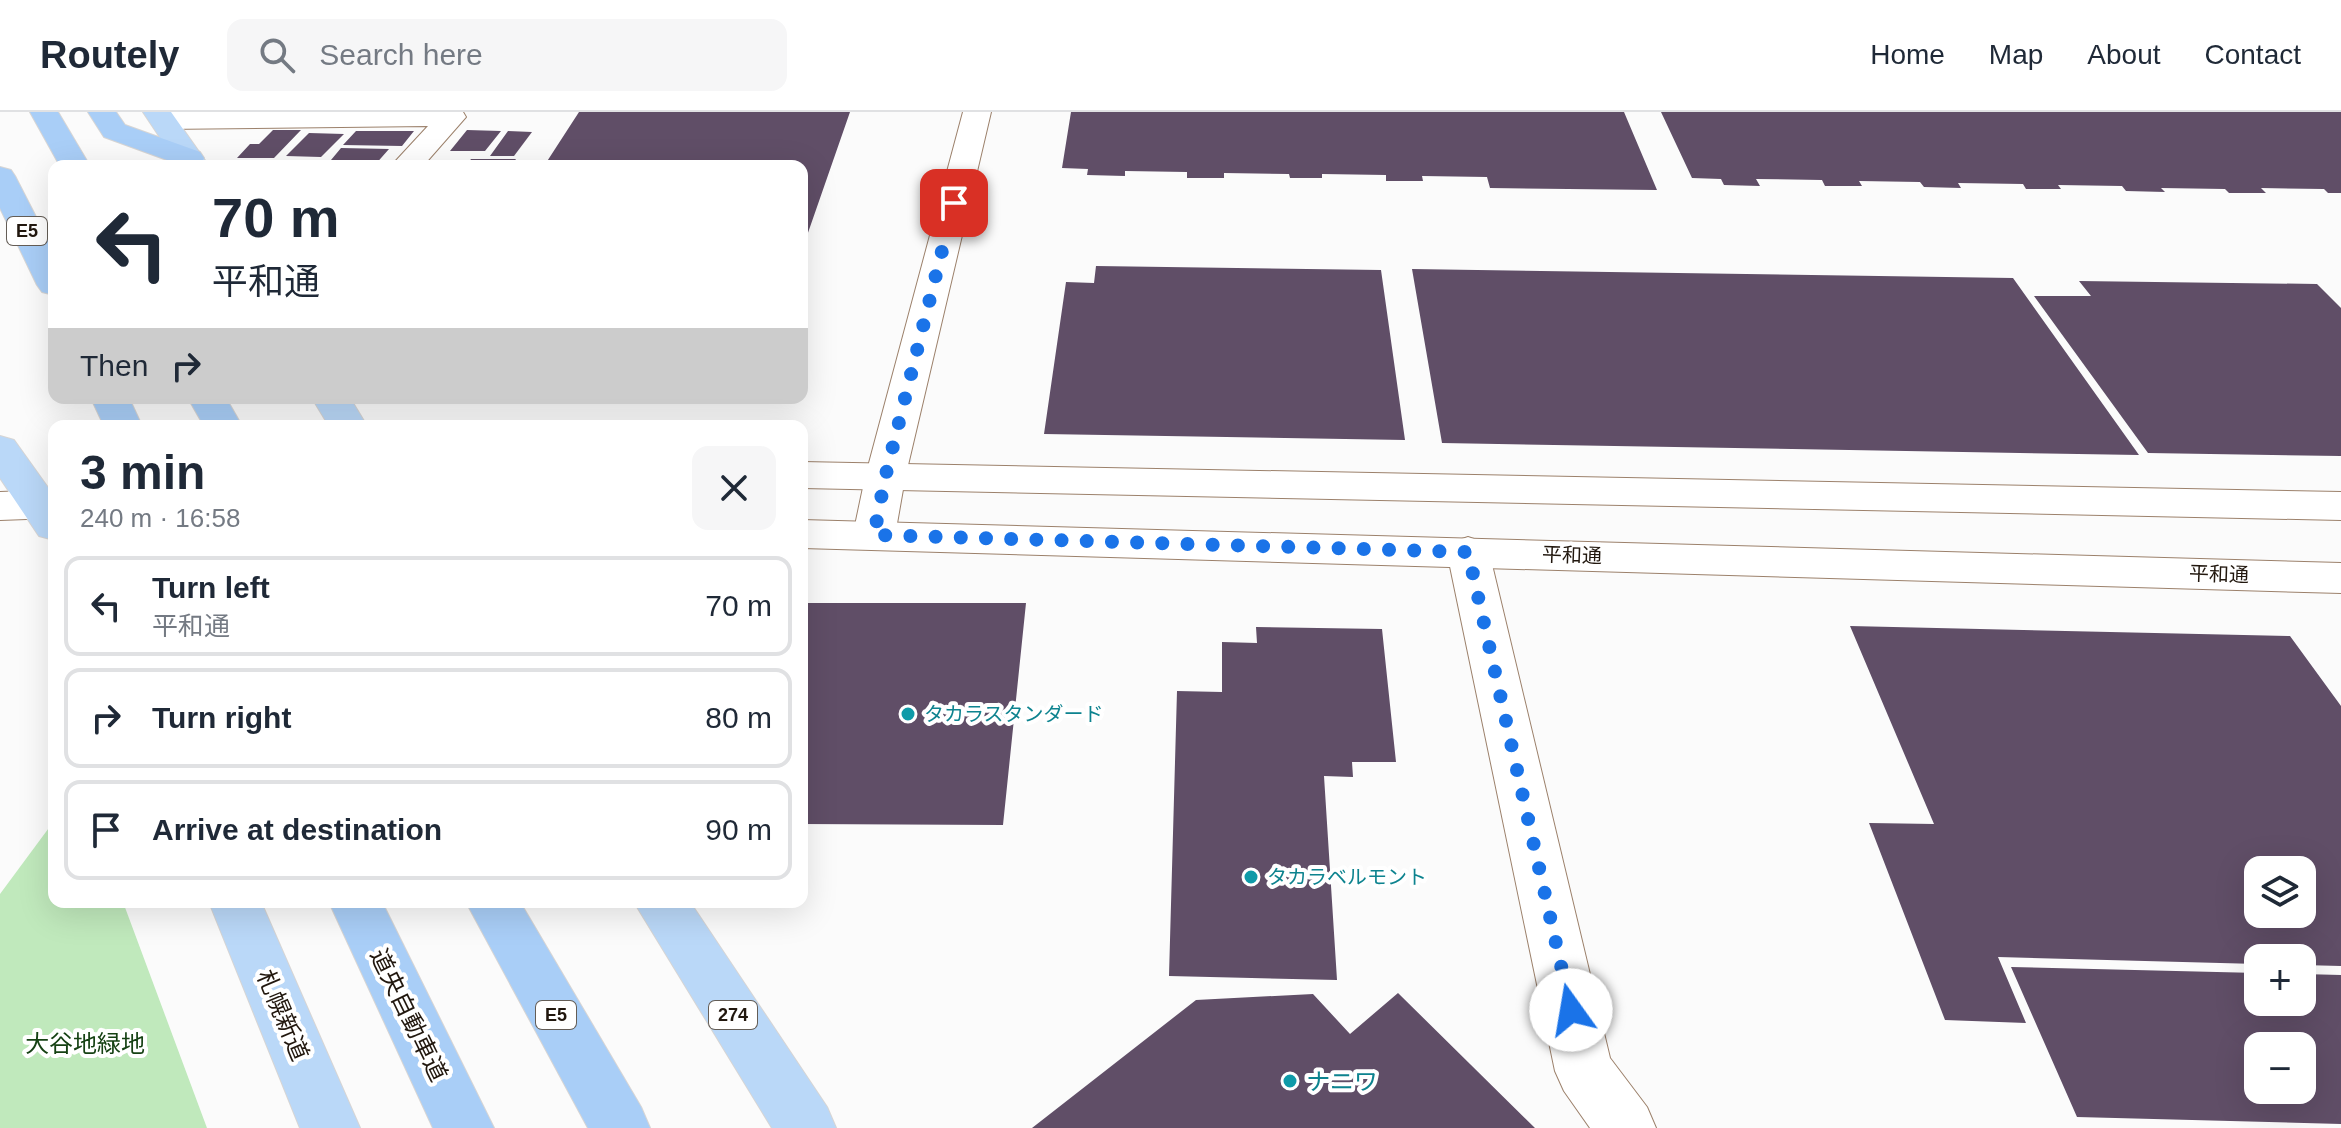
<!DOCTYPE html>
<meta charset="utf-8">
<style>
:root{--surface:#fff;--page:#f6f6f7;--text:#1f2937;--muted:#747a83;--line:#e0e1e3}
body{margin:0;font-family:Helvetica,"Noto Sans JP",sans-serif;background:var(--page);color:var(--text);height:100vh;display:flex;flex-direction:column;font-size:30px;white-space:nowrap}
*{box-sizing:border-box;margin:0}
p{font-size:26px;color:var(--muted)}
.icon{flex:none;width:44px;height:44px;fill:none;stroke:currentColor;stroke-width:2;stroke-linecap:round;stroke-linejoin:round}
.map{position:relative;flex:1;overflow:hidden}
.side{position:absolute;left:48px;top:308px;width:760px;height:488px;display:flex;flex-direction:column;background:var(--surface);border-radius:16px;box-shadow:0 8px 32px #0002}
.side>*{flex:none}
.top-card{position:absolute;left:48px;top:48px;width:760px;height:244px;border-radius:16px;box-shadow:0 8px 32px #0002;background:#fff;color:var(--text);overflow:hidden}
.tools{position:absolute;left:2244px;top:744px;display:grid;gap:16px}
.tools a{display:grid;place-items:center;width:72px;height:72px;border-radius:16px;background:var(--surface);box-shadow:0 8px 32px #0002;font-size:40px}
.pin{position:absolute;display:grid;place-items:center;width:68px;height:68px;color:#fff;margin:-34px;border-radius:16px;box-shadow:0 4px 12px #0006}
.me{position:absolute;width:88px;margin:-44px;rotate:347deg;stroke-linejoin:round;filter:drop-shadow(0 0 6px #0008)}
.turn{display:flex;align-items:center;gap:28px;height:168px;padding:0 32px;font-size:36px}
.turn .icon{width:104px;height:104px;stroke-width:2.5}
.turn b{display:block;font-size:56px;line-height:68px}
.then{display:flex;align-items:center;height:76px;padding:0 32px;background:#0003;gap:16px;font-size:30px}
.round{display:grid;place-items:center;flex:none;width:84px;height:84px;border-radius:16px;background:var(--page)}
.overview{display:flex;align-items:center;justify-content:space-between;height:136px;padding:0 32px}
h1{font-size:48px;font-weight:600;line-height:60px}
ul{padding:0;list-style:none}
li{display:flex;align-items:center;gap:24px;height:100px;margin:0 16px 12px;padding:0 16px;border:4px solid var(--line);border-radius:16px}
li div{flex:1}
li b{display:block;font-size:30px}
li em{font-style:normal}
header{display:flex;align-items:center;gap:48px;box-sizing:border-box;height:112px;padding:0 40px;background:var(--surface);border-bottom:2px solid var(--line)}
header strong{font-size:38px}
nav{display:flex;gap:44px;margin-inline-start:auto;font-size:28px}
.search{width:560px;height:72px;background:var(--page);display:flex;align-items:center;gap:20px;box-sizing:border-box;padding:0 28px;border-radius:16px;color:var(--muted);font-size:30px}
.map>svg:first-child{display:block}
.green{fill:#c0e9bc}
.building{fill:#604e67;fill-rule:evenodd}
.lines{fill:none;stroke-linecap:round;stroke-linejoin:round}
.minor-casing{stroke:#9c816b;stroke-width:2}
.tertiary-casing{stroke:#9c816b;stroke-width:2}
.trunk-casing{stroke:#d7d5d4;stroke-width:2}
.motorway-casing{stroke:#d7d5d4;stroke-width:2}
.minor{fill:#fff;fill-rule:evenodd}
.tertiary{fill:#fff;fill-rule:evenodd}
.trunk{fill:#bad8f8;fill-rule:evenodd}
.motorway{fill:#a9cef7;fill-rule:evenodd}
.route{stroke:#1a73e8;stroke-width:14;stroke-dasharray:0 25.2}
.culture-dot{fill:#0f9aa8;stroke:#fff;stroke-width:3}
.labels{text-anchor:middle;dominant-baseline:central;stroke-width:8;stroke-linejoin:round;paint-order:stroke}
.shield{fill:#fff;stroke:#645d56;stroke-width:2}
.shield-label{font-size:18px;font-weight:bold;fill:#21170e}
.street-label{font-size:20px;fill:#21170e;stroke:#fff}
.culture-label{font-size:20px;fill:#0d838f;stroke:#fff;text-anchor:start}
.near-street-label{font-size:24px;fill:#21170e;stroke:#fff}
.near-park-label{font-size:24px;fill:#154113;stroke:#fff}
.near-culture-label{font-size:24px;fill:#0d838f;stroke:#fff;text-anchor:start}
</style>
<header>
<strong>Routely</strong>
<div class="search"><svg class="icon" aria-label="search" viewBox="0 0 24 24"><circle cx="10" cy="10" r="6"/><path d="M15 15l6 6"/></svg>Search here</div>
<nav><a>Home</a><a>Map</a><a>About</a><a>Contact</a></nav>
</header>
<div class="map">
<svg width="2341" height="1016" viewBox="0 0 2341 1016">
<rect width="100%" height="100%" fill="#fbfbfb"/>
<path class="green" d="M54,709V790H123L207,1016H0V782Z"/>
<path class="building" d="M579,0H850L802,138V54H544Z
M1071,0H1624L1657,78L1490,76L1487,65L1422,64L1423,69H1386V63L1322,62V66H1290L1289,62L1224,61V66H1187V60L1125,59V64L1087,63L1088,57L1062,56Z
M1661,0H2341V81H2328L2324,77L2261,76L2266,81H2229L2225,77L2161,76L2165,80L2126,79L2122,74L2058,73L2061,77H2026L2023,72L1958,71L1961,76L1924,75L1920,70L1859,69L1862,74H1825L1822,68L1756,67L1760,74L1724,73L1721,67L1692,66Z
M273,18H301L274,46H237L250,32H259Z
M467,18L501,19L485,39H450Z
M356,19H414L402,34L343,33Z
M508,19L532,20L514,44H490Z
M309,21L344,22L321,45L286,44Z
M341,36L389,37L374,54H326Z
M471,47H516L511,54H466Z
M260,51H311L308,54H256Z
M1096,154L1381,158L1405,328L1044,322L1066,170L1094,171Z
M1412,157L2013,166L2139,343L1442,331Z
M2079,169L2317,172L2341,196V344L2148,341L2034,184H2091Z
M802,491H1026L1003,713L802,712Z
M1850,514L2290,524L2341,594V854L2302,853V846H2258V852L1998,845L2026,911L1945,908L1869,711L1934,712ZM2258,758H2302V802H2258Z
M1256,515L1382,517L1396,650H1352L1353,665L1324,664L1337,868L1169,864L1177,579L1222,580V530L1257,531Z
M2011,855L2258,861V890H2302V862L2341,863V1012L2077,1005ZM2258,934H2302V978H2258Z
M1398,881L1535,1016H1032L1196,888L1313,882L1350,922Z"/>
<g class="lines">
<g class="minor-casing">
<path id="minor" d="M161,0H463L466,5L423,54H391L428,14L164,17L154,14L150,8L154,2Z
M963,0H991L905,366L895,423L889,433L874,437L859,433L853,423L865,366Z
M1468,425L1483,430L1489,440L1610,946L1647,995L1656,1016H1590L1564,979L1555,959L1447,440L1453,430Z"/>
</g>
<g class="tertiary-casing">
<path id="tertiary" d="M802,350L2341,380V408L802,376Z
M54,378V406L0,408V380Z
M802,408L2341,451V481L802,436Z"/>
</g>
<g class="trunk-casing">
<path id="trunk" d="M143,0H171L209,54H179Z
M312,286H350L367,314H329Z
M0,324L14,328L54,384V428L39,424L0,366Z
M209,790H261L360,1016H300Z
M634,790H690L827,995L836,1016H772Z"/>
</g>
<g class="motorway-casing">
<path id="motorway" d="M30,0H58L90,54H60Z
M88,0H116L125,13L200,40L204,46L200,52H178L104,25Z
M0,55L11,58L15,64L54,140V183L42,180L37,173L0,96Z
M91,286H129L142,314H104Z
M188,286H226L242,314H204Z
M329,790H382L494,1016H433Z
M466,790H520L641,995L650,1016H588Z"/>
</g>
<use href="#minor" class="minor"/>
<use href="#tertiary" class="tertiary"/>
<use href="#trunk" class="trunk"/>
<use href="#motorway" class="motorway"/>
</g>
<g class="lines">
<path class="route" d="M954,91L885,366L874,423L1468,440L1571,898"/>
</g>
<g class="culture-dot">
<circle cx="908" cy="602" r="8"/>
<circle cx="1251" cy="765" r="8"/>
<circle cx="1290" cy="969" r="8"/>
</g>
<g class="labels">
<g class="shield">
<rect x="7" y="105" width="40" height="28" rx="6"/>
<rect x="536" y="889" width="40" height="28" rx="6"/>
<rect x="709" y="889" width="48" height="28" rx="6"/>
</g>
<g class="shield-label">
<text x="27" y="119">E5</text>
<text x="556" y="903">E5</text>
<text x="733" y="903">274</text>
</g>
<g class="street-label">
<text transform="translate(1572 443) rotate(2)">平和通</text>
<text transform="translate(2219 462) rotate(2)">平和通</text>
</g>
<g class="culture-label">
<text x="924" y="602">タカラスタンダード</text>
<text x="1267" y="765">タカラベルモント</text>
</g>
<g class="near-street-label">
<text transform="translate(283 903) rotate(67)">札幌新道</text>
<text transform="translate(409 903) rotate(64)">道央自動車道</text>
</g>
<g class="near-park-label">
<text x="85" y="931">大谷地緑地</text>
</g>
<g class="near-culture-label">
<text x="1306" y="969">ナニワ</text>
</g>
</g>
</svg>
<div class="tools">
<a><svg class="icon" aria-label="layers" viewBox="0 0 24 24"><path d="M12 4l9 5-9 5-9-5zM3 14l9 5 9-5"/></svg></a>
<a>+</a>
<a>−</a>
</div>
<div class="pin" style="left:954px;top:91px;background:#d93025"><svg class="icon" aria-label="arrive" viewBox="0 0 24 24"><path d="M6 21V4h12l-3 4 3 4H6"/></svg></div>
<svg class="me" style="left:1571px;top:898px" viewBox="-20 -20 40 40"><circle r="19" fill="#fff"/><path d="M0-13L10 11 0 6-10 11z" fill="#1a73e8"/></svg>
<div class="top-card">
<div class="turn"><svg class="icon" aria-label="left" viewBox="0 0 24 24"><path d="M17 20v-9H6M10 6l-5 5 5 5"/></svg><div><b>70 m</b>平和通</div></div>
<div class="then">Then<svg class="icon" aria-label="right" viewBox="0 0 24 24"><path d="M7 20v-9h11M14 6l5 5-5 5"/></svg></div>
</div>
<section class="side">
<div class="overview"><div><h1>3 min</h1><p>240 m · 16:58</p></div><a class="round"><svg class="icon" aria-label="close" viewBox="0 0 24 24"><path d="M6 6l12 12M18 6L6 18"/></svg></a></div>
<ul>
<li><svg class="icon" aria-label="left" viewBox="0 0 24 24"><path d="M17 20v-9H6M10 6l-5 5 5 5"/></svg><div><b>Turn left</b><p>平和通</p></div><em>70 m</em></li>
<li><svg class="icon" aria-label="right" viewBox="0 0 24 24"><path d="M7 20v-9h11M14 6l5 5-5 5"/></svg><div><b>Turn right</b></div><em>80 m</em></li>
<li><svg class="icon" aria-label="arrive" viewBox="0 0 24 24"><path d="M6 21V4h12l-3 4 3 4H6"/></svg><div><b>Arrive at destination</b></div><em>90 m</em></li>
</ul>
</section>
</div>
